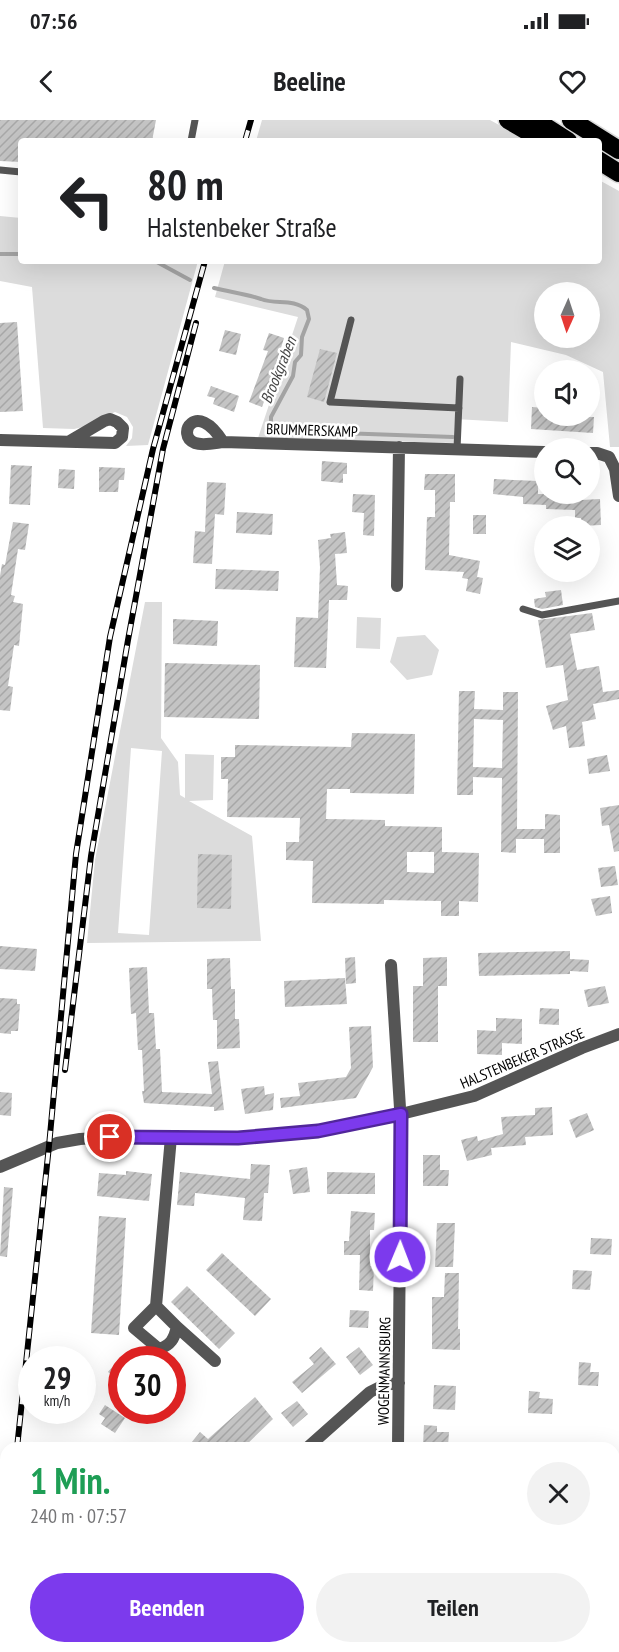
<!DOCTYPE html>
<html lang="de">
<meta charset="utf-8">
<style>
:root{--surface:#fff;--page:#f2f2f2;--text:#202124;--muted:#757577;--accent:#7c3aed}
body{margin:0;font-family:"PT Sans Narrow",sans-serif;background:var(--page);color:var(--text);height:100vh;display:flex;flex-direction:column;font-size:22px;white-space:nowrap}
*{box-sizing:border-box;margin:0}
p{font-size:20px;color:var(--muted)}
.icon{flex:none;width:33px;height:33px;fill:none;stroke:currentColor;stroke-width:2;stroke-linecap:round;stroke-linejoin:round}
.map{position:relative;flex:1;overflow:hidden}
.drawer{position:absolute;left:0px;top:1322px;width:620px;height:212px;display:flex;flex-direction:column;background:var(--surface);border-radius:18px 18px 0 0;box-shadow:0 6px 24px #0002}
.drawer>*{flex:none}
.guide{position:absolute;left:18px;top:18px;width:584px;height:126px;border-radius:6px;box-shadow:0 6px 24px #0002;background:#fff;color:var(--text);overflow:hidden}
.needle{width:39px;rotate:183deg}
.buttons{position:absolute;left:534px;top:162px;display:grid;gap:12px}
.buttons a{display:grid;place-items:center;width:66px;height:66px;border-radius:50%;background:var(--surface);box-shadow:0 6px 24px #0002;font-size:30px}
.speed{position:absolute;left:18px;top:1226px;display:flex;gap:12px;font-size:30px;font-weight:700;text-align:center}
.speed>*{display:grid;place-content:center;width:78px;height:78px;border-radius:50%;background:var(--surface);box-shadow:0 6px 24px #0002;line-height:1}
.speed small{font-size:15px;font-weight:400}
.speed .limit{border:9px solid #d22;background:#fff;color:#111}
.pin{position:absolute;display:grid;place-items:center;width:51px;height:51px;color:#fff;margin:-26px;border:3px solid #fff;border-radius:50%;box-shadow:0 2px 6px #0007}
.me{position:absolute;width:66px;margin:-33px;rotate:1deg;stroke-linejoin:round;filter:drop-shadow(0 0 4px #0008)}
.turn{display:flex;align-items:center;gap:21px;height:126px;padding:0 30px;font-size:27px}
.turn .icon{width:78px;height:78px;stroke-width:2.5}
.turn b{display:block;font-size:42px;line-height:51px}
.round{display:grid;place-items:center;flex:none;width:63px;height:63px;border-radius:32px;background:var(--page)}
.head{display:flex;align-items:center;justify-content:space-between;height:102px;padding:0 30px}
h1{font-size:36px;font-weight:700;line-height:45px;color:#1e9e55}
.primary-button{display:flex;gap:12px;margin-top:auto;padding:12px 30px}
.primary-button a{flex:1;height:69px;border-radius:36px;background:var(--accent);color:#fff;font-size:24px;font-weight:700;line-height:69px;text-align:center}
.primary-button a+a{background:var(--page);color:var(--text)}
.status{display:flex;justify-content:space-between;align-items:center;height:42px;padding:0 30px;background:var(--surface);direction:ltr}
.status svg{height:16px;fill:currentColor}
header{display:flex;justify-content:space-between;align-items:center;height:78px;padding:0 30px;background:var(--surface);font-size:27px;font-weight:700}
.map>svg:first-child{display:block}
.grass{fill:#dcdcdc;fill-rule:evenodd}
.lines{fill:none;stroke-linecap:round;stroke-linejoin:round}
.stream{stroke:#a3a3a3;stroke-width:4}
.building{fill:url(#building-hatch);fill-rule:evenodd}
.motorway-casing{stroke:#dbdbdb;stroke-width:21}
.service{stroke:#555;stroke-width:7}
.minor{stroke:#555;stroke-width:12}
.tertiary{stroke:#555;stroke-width:12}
.motorway{stroke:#000;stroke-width:18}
.rail-casing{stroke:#000;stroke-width:6}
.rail{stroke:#fff;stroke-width:4;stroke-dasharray:11;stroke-linecap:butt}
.route-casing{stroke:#51269a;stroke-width:15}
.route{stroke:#7c3aed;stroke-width:10}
.labels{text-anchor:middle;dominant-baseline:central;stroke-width:5;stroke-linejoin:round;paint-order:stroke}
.street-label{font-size:15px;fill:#000;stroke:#fff}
.water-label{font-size:16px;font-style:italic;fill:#444;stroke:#fff}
</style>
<div class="status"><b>07:56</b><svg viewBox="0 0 49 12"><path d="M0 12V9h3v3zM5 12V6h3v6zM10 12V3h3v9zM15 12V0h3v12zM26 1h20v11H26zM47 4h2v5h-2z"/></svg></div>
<header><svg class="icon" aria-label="back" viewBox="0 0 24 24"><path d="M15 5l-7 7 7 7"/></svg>Beeline<svg class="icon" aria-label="heart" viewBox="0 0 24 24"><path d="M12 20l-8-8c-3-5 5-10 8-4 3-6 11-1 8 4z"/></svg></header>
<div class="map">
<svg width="619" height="1532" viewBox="0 0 619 1532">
<defs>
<pattern id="building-hatch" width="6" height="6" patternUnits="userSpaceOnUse" patternTransform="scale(1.5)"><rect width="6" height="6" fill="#c4c4c4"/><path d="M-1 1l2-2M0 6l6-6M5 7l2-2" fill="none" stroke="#a7a7a7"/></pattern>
</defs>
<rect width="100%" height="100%" fill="#fff"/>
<path class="grass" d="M262,0H490L528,21H256Z
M599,60L619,71V327H610L603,252L566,235L511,222L508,302L455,299L454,323L258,318L298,197L215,177L225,141H598ZM544,172H590V218H544Z
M0,96L21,98V141H198L148,325L126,326L132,318L133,307L127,297L115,292L83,307L74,309L43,308L32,167L0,161Z
M145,482H162L161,618L178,642L180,675L185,678V634L214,635L213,680L189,681L252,716L261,821L87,823L95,740ZM131,628L162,631L149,815L118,813Z
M357,497L381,498L380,529L356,528Z
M425,515L439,530L432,555L407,560L390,542L397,517Z"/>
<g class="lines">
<path class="stream" d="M0,134H21
M155,141L190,160
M214,168C230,172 246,174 261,179C276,185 293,178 307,190L309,199L302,217L301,235L295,242L293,256L271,297V304L275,309L284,311L453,317"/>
</g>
<path class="building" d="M0,0H156L152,21H21V42L0,41Z
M17,202L23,291L0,292V203Z
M225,210L241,214L236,235L219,231Z
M269,213L284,218L277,241L279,242L262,287L249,282L268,231L263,230Z
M320,229L337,233L324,282L307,277Z
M211,266L239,276L234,292L213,284L215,278L207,276Z
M532,287L544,288V296L594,297L593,313L531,309Z
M322,341L347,343V354H343V363L321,361Z
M11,345L32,346L30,385L9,384Z
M99,347L125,348L124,360H119L118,372H99Z
M59,349L75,350L74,369L58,368Z
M425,354H455V382H450L449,435L480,441L477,457L483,458L480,474L466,471L468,459L462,458L464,452L425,450L427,397H435V370H424Z
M494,359L538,361V374H563V381L600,379L601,405L581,406V398H575V390L546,389V385L523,384V377L493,374Z
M207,362L226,363L224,395L215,394L212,444L193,443L195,411L205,412Z
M353,374L375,375L374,416L363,415L364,393L352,392Z
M237,392L273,394L272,415L236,413Z
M473,395H486V414H473Z
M13,402L29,404L25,430L18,429L11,475L15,476L13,482L23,484L19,526L14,525L8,566L13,567L10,591L0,590V456L2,444L5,445Z
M345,412L347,433L335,434L337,465L348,466L347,480H329L326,548L294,547L296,497L318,498L320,447L318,420L331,418L330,414Z
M216,449L279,451L278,471L215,469Z
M561,470L563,485L542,489L535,487L534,479L546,477L545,472Z
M592,493L595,510L570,514L577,550L599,546L603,572L619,570V579L593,584L596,599L582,602L585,626L569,628L566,606L553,610L546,586L568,580L563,545L546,548L538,500Z
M173,499L218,501L217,526L173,524Z
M165,543L260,545L259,599L164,597Z
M459,571H475L474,589L503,590V572H518L517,709H545V694L560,695V733H544V719H516V733L501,732L502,658L473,657V675H457ZM474,599L503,600L502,648L473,647Z
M352,613L415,614L414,674L350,673V669H327L326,699L385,700V706L442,707V732L479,733L478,782L459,781V796H441V781L384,780V784L312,783L313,741L286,740V722H299L300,698L227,697L228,659H221V637H235V625L351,627ZM407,732H434V753L407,752Z
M607,635L610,651L589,654L587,639Z
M619,685V731L614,732L609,705L602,706L600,688Z
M198,734L232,735L231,789L197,788Z
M615,746L618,765L601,767L598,748Z
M610,776L612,793L596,796L591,779Z
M0,826L37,829L35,851L0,849Z
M570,831V839L589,840L588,852L570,851V854L479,856L478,833Z
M355,837L356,863L346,864L345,838Z
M447,837V866H438V922H413V866H423V838Z
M230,838L231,869H235V899H239L240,928L217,929V900H213L212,869H207V839Z
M147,847L149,893H154L156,929H160L162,972L212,974L208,942L218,941L224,990L214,991V987L144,983L142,971H144L142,930H138L136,893L131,894L129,848Z
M345,858L347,884L285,887L284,861Z
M605,866L609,883L588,887L584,870Z
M0,878L17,879V884H20L18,911H11V914L0,913Z
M540,888L559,889V905L539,904Z
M496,898L522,899V924L502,923V935L477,934V910L496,911Z
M371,906L373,947L356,978L281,988L280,978L300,976L298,963L346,957L351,948L349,907Z
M264,966L265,975L274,973L273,990L245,994L241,969Z
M0,972L12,973L11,996L0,995Z
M552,987L553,1015L525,1017L526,1025L491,1028L492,1035L467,1041L461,1020L477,1016L478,1021L503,1014L501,997L535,995V988Z
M587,993L594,1010L576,1018L569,1000Z
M423,1035H440V1050H449L448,1066H423Z
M251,1044L270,1045L268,1073H264L262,1101L243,1100L245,1078L195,1073L194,1086L177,1085L180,1052L250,1059Z
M307,1047L310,1072L293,1074L289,1050Z
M126,1051L152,1054L149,1081L97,1076L99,1053L126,1055Z
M327,1052L375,1053V1074H327Z
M4,1067L13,1068L7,1137L0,1136Z
M351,1091L375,1093L374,1110H370V1146H374L373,1171L359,1170L360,1135H344V1121H349Z
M99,1096L126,1098L119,1215L91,1213Z
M437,1103H455L453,1147H435Z
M591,1118L612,1119L611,1135L590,1134Z
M222,1133L271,1179L255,1196L206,1150Z
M573,1150L592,1151L590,1170L572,1169Z
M445,1153H459L458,1209H460V1230L432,1229V1177H444Z
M187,1166L235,1213L219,1229L171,1182Z
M350,1190L369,1191L368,1208L349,1207Z
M321,1227L336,1244L302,1273L292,1262L314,1244L309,1238Z
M359,1227L373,1245L360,1255L346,1237Z
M122,1236V1263L108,1252Z
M579,1242L591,1243L590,1252H599L598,1266L578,1265Z
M434,1265L456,1266L455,1290L433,1289Z
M529,1271L540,1272L539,1278L553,1279L552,1294L528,1293Z
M255,1277L273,1299L243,1328H187L200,1312L208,1319Z
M297,1281L308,1294L293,1307L281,1293Z
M105,1285L125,1298L115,1313L101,1304L105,1298L99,1294Z
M424,1305L437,1306V1312H449L448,1326L423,1325Z"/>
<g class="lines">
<g class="motorway-casing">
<path id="motorway" d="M508,0L544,21
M535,0L568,21
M571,0L619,30
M598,40L619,53"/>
</g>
<path class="service" d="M191,21L195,0
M0,50L21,52
M351,200L330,282L459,288
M457,329L460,259
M523,489L542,495L619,481"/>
<path class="minor" d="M0,320L115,323L122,317L123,308L117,302L110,299L104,301L70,321
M223,322C196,278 175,316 195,323C203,326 215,323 223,322L544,332
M590,333H597L609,337L615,349L619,376
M397,466L399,327
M391,845L401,1004L398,1328
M156,1186L177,1207C174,1219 171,1225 159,1229L134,1208L156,1186L171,1017
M177,1207L215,1241
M307,1328L370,1272L384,1265L399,1263
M614,1395L619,1394
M170,1532V1527
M397,1532V1527"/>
<path class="tertiary" d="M0,1047L57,1023L80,1019L110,1017L238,1018L318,1011L401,994L474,976L582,928L619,914"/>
<use href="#motorway" class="motorway"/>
<g class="rail-casing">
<path id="rail" d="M245,21L251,0
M65,950L91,736L128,520L163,329L196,203
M17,1328L49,1026L76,734L110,517L153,329L205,141
M0,1470L6,1420
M0,1531L6,1480"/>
</g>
<use href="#rail" class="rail"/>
</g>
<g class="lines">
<g class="route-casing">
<path id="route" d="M110,1017L238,1018L318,1011L401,994L400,1137"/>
</g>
<use href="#route" class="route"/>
</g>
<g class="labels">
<g class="street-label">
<text transform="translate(312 310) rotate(2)">BRUMMERSKAMP</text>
<text transform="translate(522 938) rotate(-23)">HALSTENBEKER STRASSE</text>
<text transform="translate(384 1251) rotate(-89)">WOGENMANNSBURG</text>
</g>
<g class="water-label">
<text transform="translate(278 250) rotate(-68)">Brookgraben</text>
</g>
</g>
</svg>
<div class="buttons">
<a><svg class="needle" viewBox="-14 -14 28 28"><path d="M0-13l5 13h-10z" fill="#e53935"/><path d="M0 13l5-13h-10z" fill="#757577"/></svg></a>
<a><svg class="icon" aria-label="sound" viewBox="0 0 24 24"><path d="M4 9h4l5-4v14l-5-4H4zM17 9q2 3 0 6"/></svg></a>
<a><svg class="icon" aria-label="search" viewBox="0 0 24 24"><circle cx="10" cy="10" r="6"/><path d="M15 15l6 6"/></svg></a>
<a><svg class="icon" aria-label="layers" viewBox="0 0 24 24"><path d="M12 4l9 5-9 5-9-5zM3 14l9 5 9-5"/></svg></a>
</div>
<div class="speed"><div>29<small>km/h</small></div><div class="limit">30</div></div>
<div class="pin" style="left:110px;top:1017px;background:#d93025"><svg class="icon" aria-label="arrive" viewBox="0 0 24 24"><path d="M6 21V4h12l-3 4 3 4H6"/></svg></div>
<svg class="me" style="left:400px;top:1137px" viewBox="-20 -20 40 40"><circle r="17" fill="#7c3aed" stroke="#fff" stroke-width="3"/><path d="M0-11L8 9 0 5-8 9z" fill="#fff"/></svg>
<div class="guide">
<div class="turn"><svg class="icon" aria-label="left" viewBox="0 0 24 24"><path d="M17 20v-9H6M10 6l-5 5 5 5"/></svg><div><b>80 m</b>Halstenbeker Straße</div></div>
</div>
<section class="drawer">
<div class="head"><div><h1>1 Min.</h1><p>240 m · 07:57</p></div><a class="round"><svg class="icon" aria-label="close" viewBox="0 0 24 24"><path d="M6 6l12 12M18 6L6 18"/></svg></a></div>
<div class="primary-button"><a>Beenden</a><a>Teilen</a></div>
</section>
</div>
